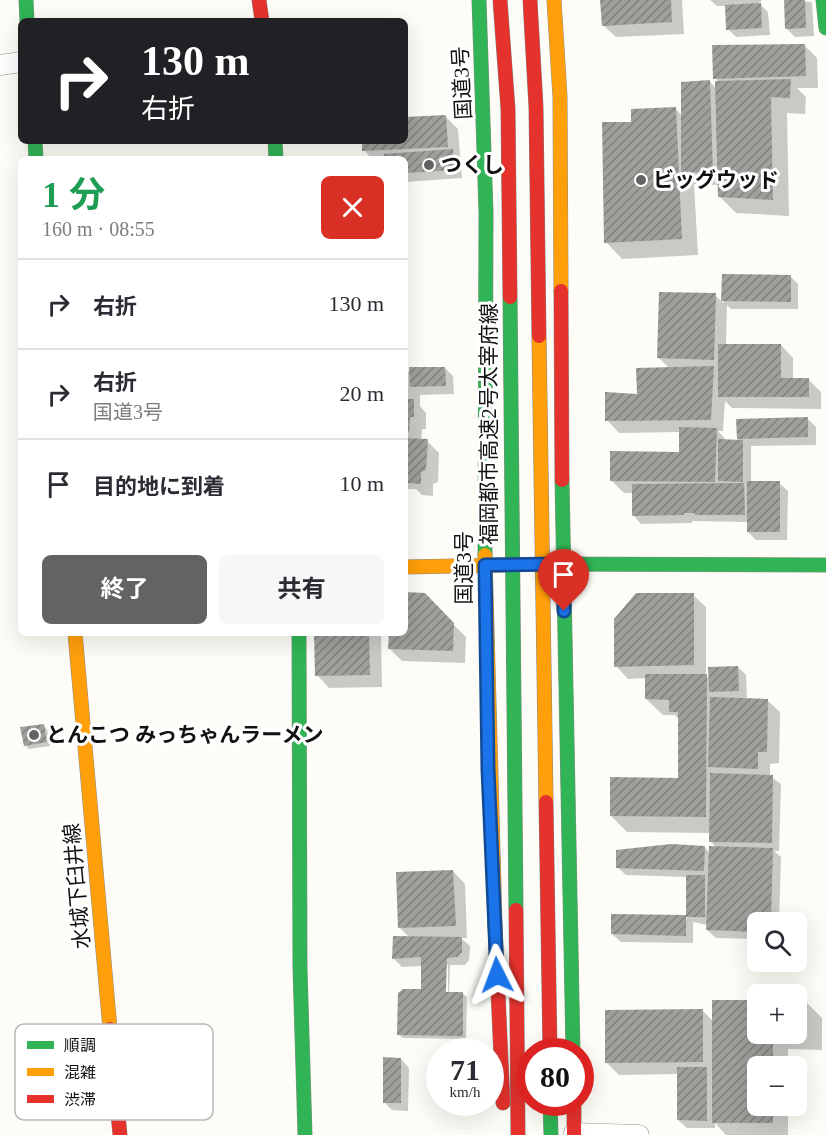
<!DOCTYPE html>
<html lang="ja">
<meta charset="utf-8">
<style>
:root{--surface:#fff;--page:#f7f7f7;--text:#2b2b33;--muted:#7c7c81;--line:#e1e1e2;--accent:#646362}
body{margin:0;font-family:"Times New Roman","Noto Sans JP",serif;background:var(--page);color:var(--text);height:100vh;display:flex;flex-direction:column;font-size:22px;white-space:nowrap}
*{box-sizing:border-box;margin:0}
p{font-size:20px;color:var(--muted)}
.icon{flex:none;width:33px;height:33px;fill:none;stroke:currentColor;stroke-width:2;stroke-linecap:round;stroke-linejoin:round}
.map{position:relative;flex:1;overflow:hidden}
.side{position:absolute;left:18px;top:156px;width:390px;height:480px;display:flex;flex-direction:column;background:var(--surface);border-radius:9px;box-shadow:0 6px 24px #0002}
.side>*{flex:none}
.hud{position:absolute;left:18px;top:18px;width:390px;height:126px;border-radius:9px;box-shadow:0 6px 24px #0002;background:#202124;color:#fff;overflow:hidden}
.controls{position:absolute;left:747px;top:912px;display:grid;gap:12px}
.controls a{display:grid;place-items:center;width:60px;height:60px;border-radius:9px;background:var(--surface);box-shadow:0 6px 24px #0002;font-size:30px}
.speed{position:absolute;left:426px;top:1038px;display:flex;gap:12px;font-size:30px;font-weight:700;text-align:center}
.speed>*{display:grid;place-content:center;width:78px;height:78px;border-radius:50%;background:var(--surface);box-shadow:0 6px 24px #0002;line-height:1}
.speed small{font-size:15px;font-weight:400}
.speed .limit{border:9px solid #d22;background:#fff;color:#111}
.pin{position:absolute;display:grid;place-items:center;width:51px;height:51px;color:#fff;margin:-62px -26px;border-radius:50% 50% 50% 0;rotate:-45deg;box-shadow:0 0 6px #0007}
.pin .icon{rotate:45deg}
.me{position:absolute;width:66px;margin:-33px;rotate:357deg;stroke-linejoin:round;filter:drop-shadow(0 0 4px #0008)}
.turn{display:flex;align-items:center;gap:21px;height:126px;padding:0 24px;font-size:27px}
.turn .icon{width:78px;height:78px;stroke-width:2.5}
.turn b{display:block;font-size:42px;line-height:51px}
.round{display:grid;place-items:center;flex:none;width:63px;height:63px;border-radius:9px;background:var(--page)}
.headline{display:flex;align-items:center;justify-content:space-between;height:102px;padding:0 24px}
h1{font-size:36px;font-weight:700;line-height:45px;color:#1e9e55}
.cta{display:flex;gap:12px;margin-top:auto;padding:12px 24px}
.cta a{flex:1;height:69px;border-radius:9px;background:var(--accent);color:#fff;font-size:24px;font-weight:700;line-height:69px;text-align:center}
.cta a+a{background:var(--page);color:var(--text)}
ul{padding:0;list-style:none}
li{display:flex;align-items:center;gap:18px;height:90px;padding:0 24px;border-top:2px solid var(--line)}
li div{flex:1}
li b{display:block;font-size:22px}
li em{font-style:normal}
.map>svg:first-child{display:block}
.shadow{fill:#0003;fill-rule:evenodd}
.building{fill:url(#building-hatch)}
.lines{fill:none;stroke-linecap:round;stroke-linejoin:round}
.street-casing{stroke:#979795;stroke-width:21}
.fast-casing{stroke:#8e8d8b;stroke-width:15}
.slow-casing{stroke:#8e8d8b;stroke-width:15}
.jam-casing{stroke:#8e8d8b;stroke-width:15}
.street{stroke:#fffffe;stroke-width:20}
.fast{stroke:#30b455;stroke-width:14}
.slow{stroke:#ff9f0a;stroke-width:14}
.jam{stroke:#e5322d;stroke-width:14}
.fast-bridge-casing{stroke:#858482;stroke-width:15;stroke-linecap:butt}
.slow-bridge-casing{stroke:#858482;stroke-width:15;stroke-linecap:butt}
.jam-bridge-casing{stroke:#858482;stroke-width:15;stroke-linecap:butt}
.fast-bridge{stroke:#30b455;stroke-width:14}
.slow-bridge{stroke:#ff9f0a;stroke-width:14}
.jam-bridge{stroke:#e5322d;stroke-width:14}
.route-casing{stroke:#114b97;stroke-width:15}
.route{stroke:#1a73e8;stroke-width:10}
.poi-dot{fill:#646362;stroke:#fff;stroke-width:2}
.labels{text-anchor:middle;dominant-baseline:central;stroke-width:6;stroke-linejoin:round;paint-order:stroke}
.street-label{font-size:21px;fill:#111;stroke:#fff}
.poi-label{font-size:21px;font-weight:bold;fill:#111;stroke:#fff;text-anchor:start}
.key{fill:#fff;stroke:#b8b8b8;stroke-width:1.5}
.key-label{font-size:16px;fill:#111}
</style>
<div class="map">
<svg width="826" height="1135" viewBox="0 0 826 1135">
<defs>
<pattern id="building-hatch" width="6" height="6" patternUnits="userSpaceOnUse" patternTransform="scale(1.5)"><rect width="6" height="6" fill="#a19f9c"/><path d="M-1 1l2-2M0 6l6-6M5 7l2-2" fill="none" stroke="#82807e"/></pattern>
</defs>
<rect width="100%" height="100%" fill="#fdfcf7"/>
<path class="shadow" d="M602,0H682L684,34L616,37L603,25Z
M710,0H762L759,3L768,12L770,35L736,37L728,29L726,6H717Z
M785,0L812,2L814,36L795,37L787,29Z
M805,46L817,58L818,88H797L806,97L805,114L787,113L789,216L736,213L719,196V185L694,184L698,255L622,259L606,242L633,123L675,108L682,116L710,82L716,88L719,82L715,78Z
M446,117L458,129L462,178L405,182V159H372L364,150L363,143H329L327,141H405V119Z
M723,276H790L798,284V309H731L727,305L726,345H781L793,358V379H808L821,392V409L732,408L725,401L723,431H718L727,441H738V420L807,418L816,427V445L751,446V482L779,483L788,491L787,540H756L748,532V522L692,521V523L641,524L633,515V493H624L611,480L680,453V432L619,433L607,420L670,369L659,358L715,295L723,303Z
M445,368L453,376L454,394L420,395V406L426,413V429H422L421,441H427L439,453L438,482L433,484V496L422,495L416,489H405V369L411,373Z
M405,594L424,595L466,637L465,663L402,661L390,649V636H381L382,687L329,688L317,675L316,633H405Z
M693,595L706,607V676L710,680L738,667L746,675L747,699L767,700L780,712L779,763L770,764V776L781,784L779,851H774L781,857L779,922H758V939L716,938L707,930L708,925L693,922V943L621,942L612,934L685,916L687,919V877L626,875L617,867L705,848L710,853L716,847L710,841L711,833L627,832L611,816L679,779L680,720L675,715H663L646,699L647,678L628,679L616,666Z
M43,725L47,729L50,746L29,749L25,745Z
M453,871L465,884L467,938H461L470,946L469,960L465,965H450L449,994H463L467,997L466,1039L403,1038L399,1035L422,991L423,966L402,967L394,959L410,938L399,927ZM445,965H448V1000H445Z
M806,1002L822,1018V1050L788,1049V1066H758V1106H788V1135H726L715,1123V1128H687L678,1120V1074L619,1075L607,1063L702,1010L714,1022L758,1034H796Z
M401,1059L409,1068L408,1111L392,1110L384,1102Z"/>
<path class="building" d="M600,0H671L672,22L602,26Z
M784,0H805L806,28L785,29Z
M761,3L762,28L726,30L725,5Z
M805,44L806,76L713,79L712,45Z
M791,79L790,98L771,97L773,200L718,197L715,81Z
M710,80L713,173L681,172V82Z
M676,107L682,239L604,243L602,122H631V109Z
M446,115L448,147L362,151V141H405V117Z
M453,149L454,170L405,173V159H384V154Z
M722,274L791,275V302L721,301Z
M659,292L716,293L714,360L657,358Z
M718,344H781V378H809V397H718Z
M714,366L711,420L605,421V392L637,394L636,368Z
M405,367L408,368V399H414V417H410L409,432H405Z
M409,367H445L446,386L410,387Z
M808,417V437L737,439L736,419Z
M679,427L717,428L715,482L610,481V451L679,452Z
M405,438L428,439L426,470L421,472V484L408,483V478L405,477Z
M718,439L743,440V482L718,481Z
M747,481H780V532H747Z
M744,483L745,515H695L694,513H684V515L632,516V484Z
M405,592L425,593L454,623L453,651L388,649L389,633H405Z
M636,593H694V665L614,667V619Z
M314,633H369L370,675L315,676Z
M738,666L739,691L709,692L708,667Z
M645,674H707L706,817L610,816V777L678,778V712H669V700L645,699Z
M710,697L768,699L767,752H758V769L708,767Z
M44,724L47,742L24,746L20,727Z
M710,773L773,775L772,843L709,842Z
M671,844L705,846L704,871L616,868V850Z
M709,846L773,848L771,922H758V932L706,930Z
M453,870L456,926L398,928L396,872Z
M686,875H705V917H686V936L611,934V914L686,915Z
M393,936L462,937V952L457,957L447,958L446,992H463V1036L397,1035L398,993L403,989H421V957L392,959Z
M712,1000H758V1034H773V1066H758V1106H773V1123H712Z
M796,1000L807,1001L806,1034H796Z
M703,1009V1062L605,1063V1010Z
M383,1057L401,1058V1103H383Z
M677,1067H707V1121L677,1120Z"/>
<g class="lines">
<g class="street-casing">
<path id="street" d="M0,65L21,62
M574,1133L639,1135"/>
</g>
<g class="fast-casing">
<path id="fast" d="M26,0L27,21
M479,0L486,212L485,555
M823,0L826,28
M35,141L36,159
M275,141L276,159
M562,480L573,1052
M542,564L826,565
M299,633L300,968L305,1135
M550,1102L551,1135"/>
</g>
<g class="slow-casing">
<path id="slow" d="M554,0L560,97L561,291
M485,555L495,925
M405,567L504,565
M75,633L110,1029"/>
</g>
<g class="jam-casing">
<path id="jam" d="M259,0L262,21
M561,291L562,480
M495,925L503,1103
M110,1029L120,1135
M574,1102V1135"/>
</g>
<use href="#street" class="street"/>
<use href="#fast" class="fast"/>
<use href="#slow" class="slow"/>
<use href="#jam" class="jam"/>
<g class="fast-bridge-casing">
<path id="fast-bridge" d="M510,297L516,910"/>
</g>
<g class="slow-bridge-casing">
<path id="slow-bridge" d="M539,336L546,802"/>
</g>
<g class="jam-bridge-casing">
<path id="jam-bridge" d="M500,0L508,109L510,297
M530,0L536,107L539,336
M546,802L550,1052
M516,910L518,1135"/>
</g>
<use href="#fast-bridge" class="fast-bridge"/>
<use href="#slow-bridge" class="slow-bridge"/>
<use href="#jam-bridge" class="jam-bridge"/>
</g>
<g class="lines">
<g class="route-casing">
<path id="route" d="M497,975L488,769L485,565L563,564L564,611"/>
</g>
<use href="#route" class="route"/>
</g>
<g class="poi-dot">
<circle cx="429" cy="165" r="6"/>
<circle cx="641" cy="180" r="6"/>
<circle cx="34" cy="735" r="6"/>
</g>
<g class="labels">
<g class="street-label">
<text transform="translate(462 83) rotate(-93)">国道3号</text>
<text transform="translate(489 424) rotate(-90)">福岡都市高速2号太宰府線</text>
<text transform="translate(464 568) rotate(-90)">国道3号</text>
<text transform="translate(77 886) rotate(-95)">水城下臼井線</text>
</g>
<g class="poi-label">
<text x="441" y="165">つくし</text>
<text x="653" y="180">ビッグウッド</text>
<text x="46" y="735">とんこつ みっちゃんラーメン</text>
</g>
</g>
<rect x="15" y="1024" width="198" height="96" rx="9" class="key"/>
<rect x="27" y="1041" width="27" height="8" fill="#30b455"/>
<rect x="27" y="1068" width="27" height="8" fill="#ff9f0a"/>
<rect x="27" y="1095" width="27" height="8" fill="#e5322d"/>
<g class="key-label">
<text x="64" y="1051">順調</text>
<text x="64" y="1078">混雑</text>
<text x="64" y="1105">渋滞</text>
</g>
</svg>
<div class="controls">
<a><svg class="icon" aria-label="search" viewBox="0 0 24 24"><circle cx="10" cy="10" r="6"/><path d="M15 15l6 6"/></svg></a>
<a>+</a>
<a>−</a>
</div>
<div class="speed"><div>71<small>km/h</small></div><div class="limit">80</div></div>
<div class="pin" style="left:564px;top:611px;background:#d93025"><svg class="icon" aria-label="arrive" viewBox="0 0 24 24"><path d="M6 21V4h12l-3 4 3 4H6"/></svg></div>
<svg class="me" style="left:497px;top:975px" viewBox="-20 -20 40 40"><path d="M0-17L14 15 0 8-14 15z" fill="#1a73e8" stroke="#fff" stroke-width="4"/></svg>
<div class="hud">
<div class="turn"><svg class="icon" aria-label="right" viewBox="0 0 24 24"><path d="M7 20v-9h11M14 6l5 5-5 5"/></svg><div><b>130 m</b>右折</div></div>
</div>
<section class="side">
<div class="headline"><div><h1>1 分</h1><p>160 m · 08:55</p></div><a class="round" style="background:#d93025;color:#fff"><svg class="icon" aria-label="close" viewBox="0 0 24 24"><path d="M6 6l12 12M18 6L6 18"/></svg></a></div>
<ul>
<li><svg class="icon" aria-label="right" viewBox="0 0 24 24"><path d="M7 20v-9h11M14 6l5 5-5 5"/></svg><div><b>右折</b></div><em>130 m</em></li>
<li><svg class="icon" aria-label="right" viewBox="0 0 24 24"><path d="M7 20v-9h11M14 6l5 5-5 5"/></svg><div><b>右折</b><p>国道3号</p></div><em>20 m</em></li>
<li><svg class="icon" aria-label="arrive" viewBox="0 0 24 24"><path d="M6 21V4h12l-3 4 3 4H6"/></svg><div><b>目的地に到着</b></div><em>10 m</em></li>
</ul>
<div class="cta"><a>終了</a><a>共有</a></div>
</section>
</div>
